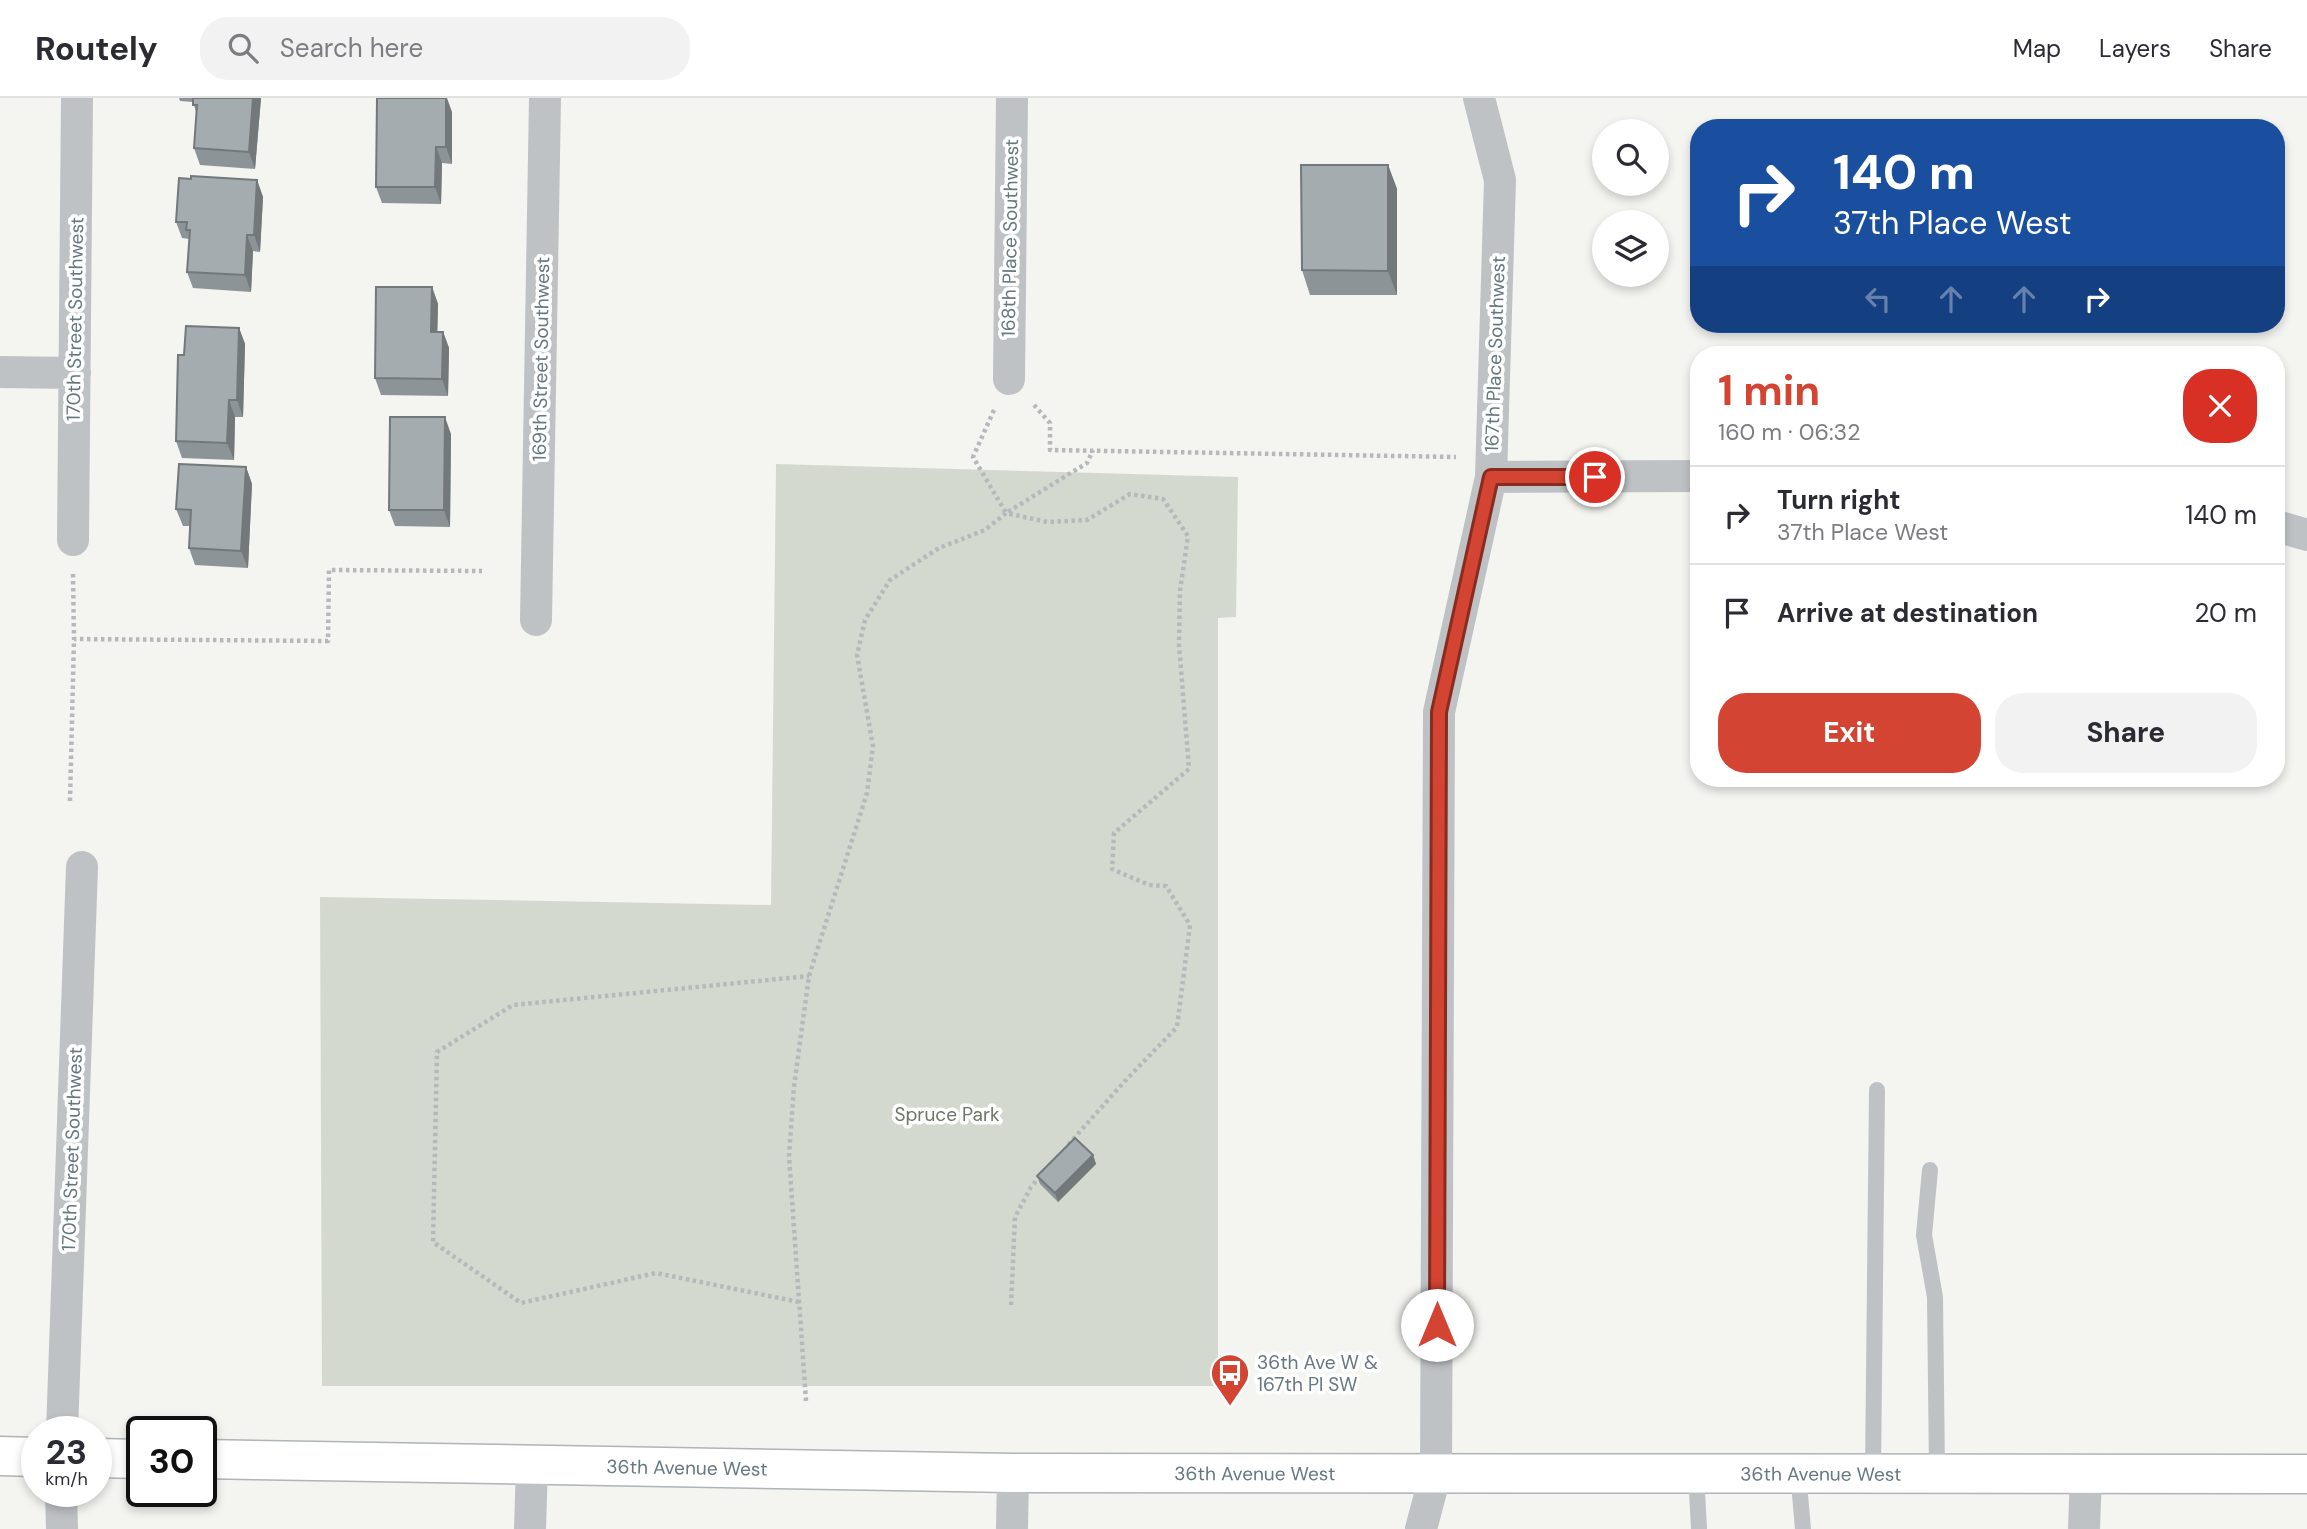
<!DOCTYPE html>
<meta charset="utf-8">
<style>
:root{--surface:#fff;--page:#f2f2f3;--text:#2b2b33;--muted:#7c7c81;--line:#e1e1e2;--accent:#d34432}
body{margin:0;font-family:"DM Sans",sans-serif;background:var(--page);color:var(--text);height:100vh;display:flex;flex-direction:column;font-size:26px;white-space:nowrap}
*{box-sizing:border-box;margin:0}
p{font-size:23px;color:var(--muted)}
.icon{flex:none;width:38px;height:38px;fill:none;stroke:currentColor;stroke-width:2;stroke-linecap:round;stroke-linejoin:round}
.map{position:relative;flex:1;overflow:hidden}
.sheet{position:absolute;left:1690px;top:248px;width:595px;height:441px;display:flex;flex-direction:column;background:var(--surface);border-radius:28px;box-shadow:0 4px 10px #0003}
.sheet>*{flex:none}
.guide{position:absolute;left:1690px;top:21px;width:595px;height:214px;border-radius:28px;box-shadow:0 4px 10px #0003;background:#1a4fa0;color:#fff;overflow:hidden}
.buttons{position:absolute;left:1592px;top:21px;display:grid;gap:14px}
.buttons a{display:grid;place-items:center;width:77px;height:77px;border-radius:50%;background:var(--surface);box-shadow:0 4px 10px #0003;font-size:35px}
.speed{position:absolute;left:21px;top:1318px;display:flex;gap:14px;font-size:35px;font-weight:700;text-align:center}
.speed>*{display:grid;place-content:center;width:91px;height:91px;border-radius:50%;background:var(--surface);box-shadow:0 4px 10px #0003;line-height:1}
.speed small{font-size:18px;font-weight:400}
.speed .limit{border:4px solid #111;border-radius:10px;background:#fff;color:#111}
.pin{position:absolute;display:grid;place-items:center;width:60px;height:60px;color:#fff;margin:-30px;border:4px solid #fff;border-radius:50%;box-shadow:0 2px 7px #0007}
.me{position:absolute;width:77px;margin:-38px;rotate:0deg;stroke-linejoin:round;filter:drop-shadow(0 0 5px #0008)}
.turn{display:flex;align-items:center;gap:24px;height:147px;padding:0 28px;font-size:32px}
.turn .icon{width:91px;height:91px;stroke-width:2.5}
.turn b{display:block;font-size:49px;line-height:60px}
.lanes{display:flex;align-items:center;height:66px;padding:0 28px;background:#0003;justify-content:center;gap:35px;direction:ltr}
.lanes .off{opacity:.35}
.round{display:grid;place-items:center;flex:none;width:74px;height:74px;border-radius:28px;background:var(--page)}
.overview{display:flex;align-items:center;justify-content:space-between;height:119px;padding:0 28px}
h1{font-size:42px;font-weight:700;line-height:52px;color:var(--accent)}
.action{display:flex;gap:14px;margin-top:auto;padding:14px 28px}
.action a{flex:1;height:80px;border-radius:28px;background:var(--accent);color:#fff;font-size:28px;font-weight:700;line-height:80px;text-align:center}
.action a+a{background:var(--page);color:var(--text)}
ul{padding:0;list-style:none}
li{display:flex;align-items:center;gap:21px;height:98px;padding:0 28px;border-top:2px solid var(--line)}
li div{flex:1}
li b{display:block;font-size:26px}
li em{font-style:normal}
header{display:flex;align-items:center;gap:42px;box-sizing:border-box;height:98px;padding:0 35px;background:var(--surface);border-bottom:2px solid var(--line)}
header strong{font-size:33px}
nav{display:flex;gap:38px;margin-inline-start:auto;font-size:24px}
.search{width:490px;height:63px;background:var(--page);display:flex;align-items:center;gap:18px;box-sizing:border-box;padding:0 24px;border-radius:28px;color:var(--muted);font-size:26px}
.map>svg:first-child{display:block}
.green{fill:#d4d9d0}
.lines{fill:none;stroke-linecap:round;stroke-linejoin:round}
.secondary-casing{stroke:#aeb4b7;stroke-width:41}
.path{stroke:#b6b9bb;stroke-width:4.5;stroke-dasharray:3.5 3.5;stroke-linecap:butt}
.lane{stroke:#bec2c5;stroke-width:16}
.street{stroke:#bec2c5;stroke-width:32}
.secondary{stroke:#fff;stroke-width:38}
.wall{fill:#8d9497}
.shaded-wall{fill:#73787b}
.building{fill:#a4acb0;stroke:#73787b;stroke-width:2}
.route-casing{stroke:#892c20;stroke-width:18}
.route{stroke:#d34432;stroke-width:12}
.labels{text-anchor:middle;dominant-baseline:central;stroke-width:7;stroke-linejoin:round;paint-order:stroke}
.street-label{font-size:19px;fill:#66777f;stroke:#fff}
.park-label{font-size:19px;fill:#6a7764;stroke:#fff}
.poi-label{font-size:19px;fill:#66777f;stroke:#fff;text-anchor:start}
</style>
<header>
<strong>Routely</strong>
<div class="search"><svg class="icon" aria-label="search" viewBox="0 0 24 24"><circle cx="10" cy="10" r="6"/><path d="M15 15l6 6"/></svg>Search here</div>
<nav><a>Map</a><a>Layers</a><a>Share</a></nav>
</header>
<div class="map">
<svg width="2307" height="1431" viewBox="0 0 2307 1431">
<rect width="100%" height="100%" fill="#f4f4f1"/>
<path class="green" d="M776,366L1238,379L1236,519L1218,520V1288H322L320,799L771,807Z"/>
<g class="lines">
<g class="secondary-casing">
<g id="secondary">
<path d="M0,1358L37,1359"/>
<path d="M96,1360L142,1361"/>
<path id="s1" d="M201,1361L1013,1375L2307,1376"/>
</g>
</g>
<path class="path" d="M1034,307L1050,325V352L1456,359
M994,312L973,359L1006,415L1087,365L1093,352
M73,476L74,541
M70,703L74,541L328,543L329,472L482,473
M799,1204L656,1175L521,1205L433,1144L437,954L513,907L809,878
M1011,1207L1015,1119L1031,1089L1041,1077
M806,1303L789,1058L794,988L809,878L867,695L873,648L857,557L865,522L890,482L939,450L985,432L1006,415L1047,424L1087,422L1130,396L1163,401L1188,438L1180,493L1179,546L1189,671L1114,735L1112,771L1149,787L1166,788L1190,827L1177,929L1124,984L1068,1047"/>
<path class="lane" d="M1930,1072L1924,1137L1935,1199L1937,1374
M1696,1374L1699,1431
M1798,1374L1803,1431
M1873,1374L1877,992"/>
<path class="street" d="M0,274L75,275
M1009,281L1012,0
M1491,379L1699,378
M2277,428L2307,437
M73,442L77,0
M536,522L545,0
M62,1334L82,769
M61,1393L62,1431
M530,1431L532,1366
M1012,1431L1013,1375
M1421,1431L1436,1374L1439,614L1491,379L1500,82L1479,0
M2084,1431L2086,1375"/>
<use href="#secondary" class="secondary"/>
</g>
<path class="wall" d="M179,0H261L255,71L200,67L194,50L197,17L193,4L180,3Z
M452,14V66L442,65L441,106L382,105L376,89Z
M1388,67L1397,91V197H1310L1302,172Z
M257,82L263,99L260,154L253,153L251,194L193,190L187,174L189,141L182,140L176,124Z
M432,189L438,206L437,234H443L449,250L448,298L381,297L375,280Z
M239,230L245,246L243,319H235L234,362L182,360L176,343L184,257Z
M451,336L450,429L395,428L389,412Z
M246,369L252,386L248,470L195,467L189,450L190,428H183L176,411Z
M1093,1057L1096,1066L1058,1104L1040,1086L1037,1078Z"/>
<path class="shaded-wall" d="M253,0H261L255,71L249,54Z
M446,0H447L452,14V66L446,49Z
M436,49L442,65L441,106L435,89Z
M1388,67L1397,91V197L1388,173Z
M257,82L263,99L260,154L254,137Z
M247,137L253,153L251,194L245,177Z
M432,189L438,206L437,251L431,234Z
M239,230L245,246L243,319L237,302Z
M443,234L449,250L448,298L442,281Z
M229,302L235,319L234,362L227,345Z
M445,319L451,336L450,429L444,412Z
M246,369L252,386L248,470L241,453Z
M1093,1057L1096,1066L1058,1104L1055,1095Z"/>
<path class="building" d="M193,0H253L249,54L194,50L197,7H193Z
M377,0H446V49H436L435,89H376Z
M1301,67H1388V173L1302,172Z
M191,78L257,82L254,137H247L245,177L187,174L190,132H186L187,124H176L179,80L191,81Z
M376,189H432L431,234H443L442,281L375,280Z
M186,228L239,230L237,302H229L227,345L176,343L178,257H184Z
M390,319H445L444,412H389Z
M179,366L246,369L241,453L189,450L191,412L176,411Z
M1075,1040L1093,1057L1055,1095L1037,1078Z"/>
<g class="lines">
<g class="route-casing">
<path id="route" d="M1437,1227L1439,614L1491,379H1595"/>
</g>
<use href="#route" class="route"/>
</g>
<defs>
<g id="bus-pin" transform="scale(2.0125)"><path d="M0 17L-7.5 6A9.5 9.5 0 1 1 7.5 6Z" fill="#d34432" stroke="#fff"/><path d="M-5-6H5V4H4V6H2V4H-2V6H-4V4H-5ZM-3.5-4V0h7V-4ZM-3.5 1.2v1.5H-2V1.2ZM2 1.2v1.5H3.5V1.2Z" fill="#fff"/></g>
</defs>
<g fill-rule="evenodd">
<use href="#bus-pin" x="1230" y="1275"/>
</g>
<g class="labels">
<g class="street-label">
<text transform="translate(1010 140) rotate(-89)">168th Place Southwest</text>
<text transform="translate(75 221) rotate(-89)">170th Street Southwest</text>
<text transform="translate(1495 256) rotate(-88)">167th Place Southwest</text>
<text transform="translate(541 261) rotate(-89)">169th Street Southwest</text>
<text transform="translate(72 1051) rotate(-88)">170th Street Southwest</text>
<text stroke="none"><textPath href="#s1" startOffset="486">36th Avenue West</textPath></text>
<text stroke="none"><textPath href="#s1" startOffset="1054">36th Avenue West</textPath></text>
<text stroke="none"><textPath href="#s1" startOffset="1620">36th Avenue West</textPath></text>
</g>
<g class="park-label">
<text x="947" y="1016">Spruce Park</text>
</g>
<g class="poi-label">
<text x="1257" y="1264">36th Ave W &amp;<tspan x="1257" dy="22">167th Pl SW</tspan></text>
</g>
</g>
</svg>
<div class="buttons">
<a><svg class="icon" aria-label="search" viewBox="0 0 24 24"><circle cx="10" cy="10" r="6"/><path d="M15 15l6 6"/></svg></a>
<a><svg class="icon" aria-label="layers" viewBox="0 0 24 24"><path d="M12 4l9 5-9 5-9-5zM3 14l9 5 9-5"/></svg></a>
</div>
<div class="speed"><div>23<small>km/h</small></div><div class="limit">30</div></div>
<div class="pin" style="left:1595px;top:379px;background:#d93025"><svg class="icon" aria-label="arrive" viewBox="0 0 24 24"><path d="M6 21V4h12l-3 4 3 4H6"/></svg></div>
<svg class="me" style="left:1437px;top:1227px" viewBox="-20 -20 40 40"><circle r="19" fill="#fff"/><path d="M0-13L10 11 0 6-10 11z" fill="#d34432"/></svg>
<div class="guide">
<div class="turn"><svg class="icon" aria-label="right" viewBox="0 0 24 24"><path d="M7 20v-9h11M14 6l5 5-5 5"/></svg><div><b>140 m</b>37th Place West</div></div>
<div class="lanes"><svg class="icon off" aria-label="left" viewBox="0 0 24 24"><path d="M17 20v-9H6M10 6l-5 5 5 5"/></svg><svg class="icon off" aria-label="ahead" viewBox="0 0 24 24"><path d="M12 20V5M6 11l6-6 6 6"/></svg><svg class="icon off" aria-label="ahead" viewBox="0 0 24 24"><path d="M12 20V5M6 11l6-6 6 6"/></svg><svg class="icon" aria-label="right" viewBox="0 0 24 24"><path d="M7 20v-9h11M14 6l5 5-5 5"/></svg></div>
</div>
<section class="sheet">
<div class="overview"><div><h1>1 min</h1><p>160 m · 06:32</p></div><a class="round" style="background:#d93025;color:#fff"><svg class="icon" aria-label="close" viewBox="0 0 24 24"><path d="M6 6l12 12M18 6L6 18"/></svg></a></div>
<ul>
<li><svg class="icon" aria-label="right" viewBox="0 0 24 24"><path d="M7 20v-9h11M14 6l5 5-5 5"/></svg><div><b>Turn right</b><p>37th Place West</p></div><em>140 m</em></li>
<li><svg class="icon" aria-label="arrive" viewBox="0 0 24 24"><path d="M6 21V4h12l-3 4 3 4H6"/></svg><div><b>Arrive at destination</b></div><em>20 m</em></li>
</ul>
<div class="action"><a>Exit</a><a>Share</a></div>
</section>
</div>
